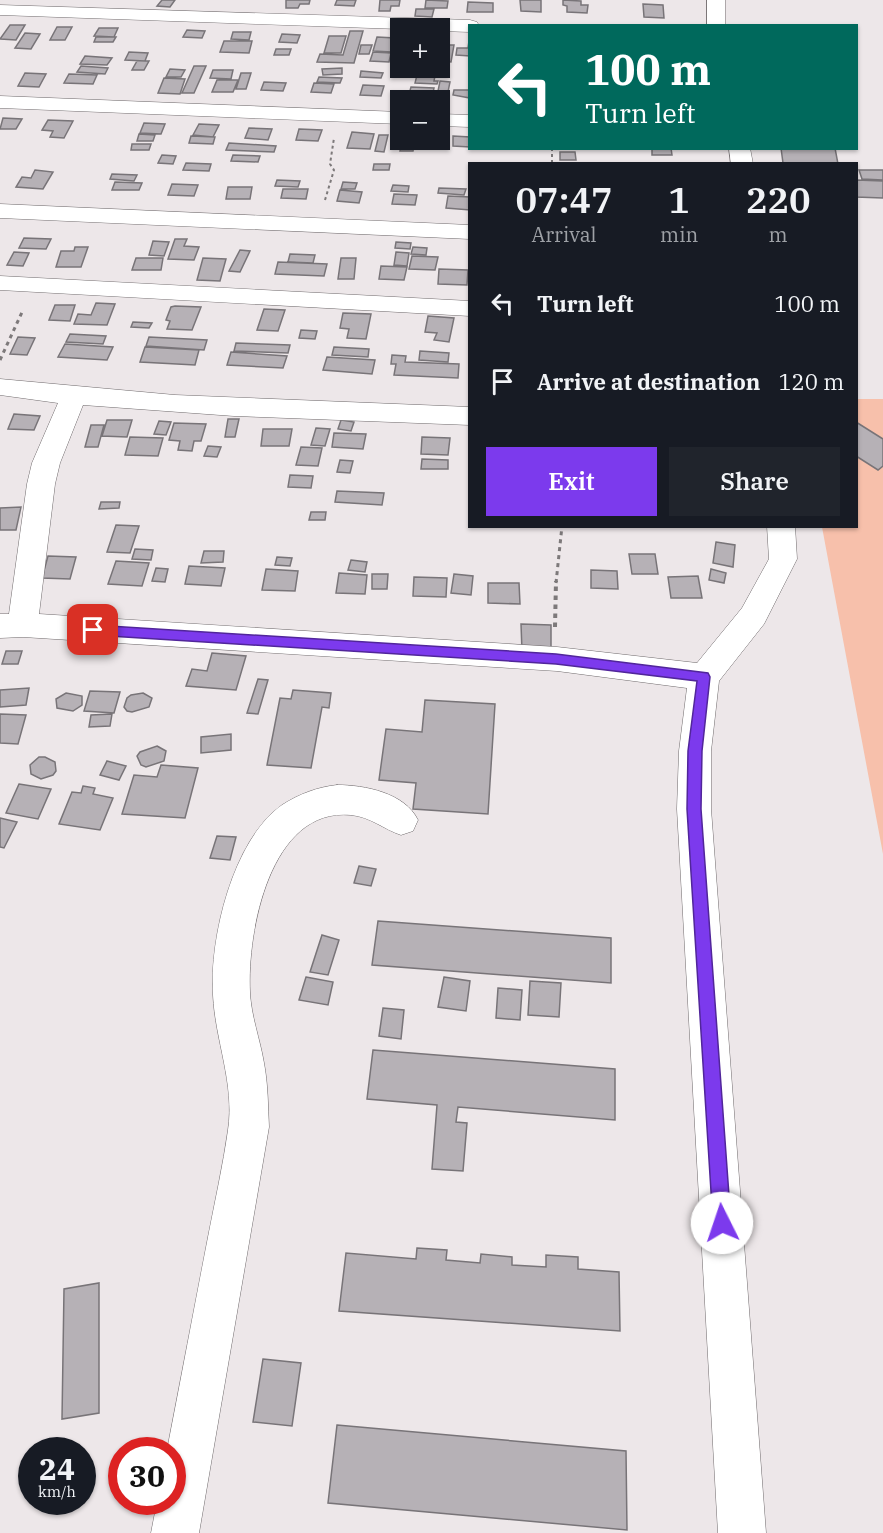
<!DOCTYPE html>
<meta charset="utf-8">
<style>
:root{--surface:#171b24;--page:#20242c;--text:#f1f3f6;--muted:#9ea1a6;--accent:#7c3aed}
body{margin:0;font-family:"IBM Plex Serif",serif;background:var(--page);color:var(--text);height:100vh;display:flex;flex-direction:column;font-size:22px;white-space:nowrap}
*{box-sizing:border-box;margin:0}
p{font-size:20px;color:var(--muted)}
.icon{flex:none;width:33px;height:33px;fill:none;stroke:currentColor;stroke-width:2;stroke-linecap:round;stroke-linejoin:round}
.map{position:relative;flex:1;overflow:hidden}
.side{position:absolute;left:468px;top:162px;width:390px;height:366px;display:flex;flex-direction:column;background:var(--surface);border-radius:0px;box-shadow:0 2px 4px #0004}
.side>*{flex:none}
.banner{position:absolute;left:468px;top:24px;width:390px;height:126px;border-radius:0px;box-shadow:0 2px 4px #0004;background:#00695c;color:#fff;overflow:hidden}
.tools{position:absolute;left:390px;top:18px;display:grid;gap:12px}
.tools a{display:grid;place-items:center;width:60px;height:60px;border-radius:0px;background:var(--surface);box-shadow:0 2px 4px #0004;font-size:30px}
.speed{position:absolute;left:18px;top:1437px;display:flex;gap:12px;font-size:30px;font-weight:700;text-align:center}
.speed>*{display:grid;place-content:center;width:78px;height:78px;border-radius:50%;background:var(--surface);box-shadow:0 2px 4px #0004;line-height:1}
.speed small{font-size:15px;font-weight:400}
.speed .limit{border:9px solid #d22;background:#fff;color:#111}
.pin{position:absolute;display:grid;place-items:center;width:51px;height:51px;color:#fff;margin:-26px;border-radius:12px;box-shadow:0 3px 9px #0006}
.me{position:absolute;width:66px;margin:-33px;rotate:356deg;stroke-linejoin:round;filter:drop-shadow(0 0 4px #0008)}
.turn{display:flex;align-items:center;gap:21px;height:126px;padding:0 18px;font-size:27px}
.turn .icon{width:78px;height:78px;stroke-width:2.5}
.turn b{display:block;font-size:42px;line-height:51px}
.eta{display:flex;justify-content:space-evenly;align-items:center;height:102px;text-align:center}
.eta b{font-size:36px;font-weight:600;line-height:42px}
.primary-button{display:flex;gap:12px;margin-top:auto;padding:12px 18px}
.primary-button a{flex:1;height:69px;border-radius:0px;background:var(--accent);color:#fff;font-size:24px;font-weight:600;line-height:69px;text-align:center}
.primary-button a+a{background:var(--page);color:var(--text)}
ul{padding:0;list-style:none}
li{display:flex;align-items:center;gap:18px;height:78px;padding:0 18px}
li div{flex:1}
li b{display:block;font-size:22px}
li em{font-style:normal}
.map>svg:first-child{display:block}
.green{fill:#f7c0ab}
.building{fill:#b6b1b6;stroke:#787478;stroke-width:1.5}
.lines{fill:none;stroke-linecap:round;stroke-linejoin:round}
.minor-casing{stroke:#706b6d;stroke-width:1}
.path-far2{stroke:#7d797a;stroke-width:2;stroke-dasharray:3 3;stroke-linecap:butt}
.path-far1{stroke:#7d797a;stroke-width:3;stroke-dasharray:4 4;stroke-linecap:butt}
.path{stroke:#7d797a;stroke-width:4;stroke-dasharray:4.5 4.5;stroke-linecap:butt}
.minor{fill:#fff;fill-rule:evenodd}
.route{fill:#7c3aed;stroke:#51269a;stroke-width:1.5}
</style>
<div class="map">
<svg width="883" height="1533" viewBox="0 0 883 1533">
<rect width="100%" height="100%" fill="#ede7e9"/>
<path class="green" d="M857,399H883V854L822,527L856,526Z"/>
<path class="building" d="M162,0H175L170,7L157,6Z
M286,0H310L309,4H300L298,8H286Z
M337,0H356L354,6L335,5Z
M380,0H400L399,6H391L390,11H379Z
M426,0L448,1L447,8H425Z
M520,0H541V12L521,11Z
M563,0L581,1V5H588L587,13L567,12V6L563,5Z
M468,2L493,3V12H467Z
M643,4L663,5L664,18L644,17Z
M416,9H434L432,17L415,16Z
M10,25H25L16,40L0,39Z
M57,27H72L65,40H50Z
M99,28H118L114,37L94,36Z
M187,30L205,31L202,38L183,37Z
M350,31H363L354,63L317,62L320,54L343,55Z
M233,32H251L249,40L231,39Z
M25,33L40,34L31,49L15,48Z
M282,34L300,35L297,43L279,42Z
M329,36H346L341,53H324Z
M96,37H116L113,42H94Z
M377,37L395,38L392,52L373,51Z
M224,41H252L249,53L220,52Z
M469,41L470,56L456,55L457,48H468Z
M361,45H372L369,54H359Z
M444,45H454L451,62L440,61Z
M276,49H291L289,55H274Z
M129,52L148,53L145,61L125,60Z
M373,52L391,53L389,62L370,61Z
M85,56L112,58L107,65L80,64Z
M137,61H149L144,70H132Z
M81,66L108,68L105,74L77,72Z
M194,66H206L194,93H182Z
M342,68V74L323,75L322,69Z
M170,69L185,70L181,77H166Z
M213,70H233L231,79L210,78Z
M361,71L383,73L381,78L360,77Z
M25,73L46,74L39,87L18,86Z
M241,73H251L246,89H236Z
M69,74L97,75L93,84L64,83Z
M417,75L435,76L434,81H438L437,84L415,83Z
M319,77L342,78L340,83L317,82Z
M164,78L185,79L180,94L158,93Z
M217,80H238L233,92H212Z
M440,81L450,82L448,92L438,91Z
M264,82L286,83L283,91L261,90Z
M314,83L334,84L331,93L311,92Z
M363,85L384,86L381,96L360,95Z
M411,87L434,88L432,97L409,94Z
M454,90H470V98L453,95Z
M3,118L22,119L16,129H0Z
M48,120L73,121L64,138L50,137L53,131L42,130Z
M144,123L165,124L161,134L140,133Z
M199,124L219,125L213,137L193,135Z
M249,128L272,129L268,140L245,138Z
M299,129L322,130L318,141L296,140Z
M352,132L374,134L370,149L347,148Z
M139,134L155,135L153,141H137Z
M400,134V140H422V145H414L413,151H400L401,145H398Z
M379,135H388L384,152L375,151Z
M191,136L215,137L213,144L189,143Z
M453,136L470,137V147L453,146Z
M229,143L276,146L274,152L226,150Z
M132,144H151L149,150H131Z
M652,148H671L672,155H652Z
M781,148H835L838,164H772L783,163Z
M560,152H575L576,160H560Z
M162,155L176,156L173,164L158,163Z
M233,155L260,156L258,162L231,161Z
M186,163L211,164L209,171L183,170Z
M374,164H390L389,170H373Z
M35,170L53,172L43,189L16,187L22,177L31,178Z
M859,170H883V180L862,179Z
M112,174L137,175L134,181L110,179Z
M277,180L300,181L298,187L275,186Z
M856,180L883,181V198L856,197Z
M115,182L142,183L139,190H112Z
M343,182L357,183L355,189H341Z
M172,184L198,185L194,196L168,195Z
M393,185L409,186L408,192L391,191Z
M228,187H252L250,199H226Z
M439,188L466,189L464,195L438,193Z
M283,189H308L306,199L281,198Z
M340,190L362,192L359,203L337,201Z
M394,194L417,195L415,205L392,204Z
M448,196L470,197V210L446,208Z
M24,238L51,239L46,249L19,248Z
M175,239H187L184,246L199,247L194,260L168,259Z
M153,241L169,242L164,256L149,255Z
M396,242L411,243L410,249L395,248Z
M75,247H88L81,267H56L61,251H74Z
M413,247L427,248L426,255L411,254Z
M240,250L250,251L240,272L229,271Z
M14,252L29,253L23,266L7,265Z
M396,252L409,253L407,266L394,265Z
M290,254L315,255L313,263L288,262Z
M412,256L438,257L435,270L409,269Z
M136,258H163L161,270H132Z
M203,258L226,259L220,281L197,280Z
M341,258H356L354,279H338Z
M278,262L327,264L324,276L275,274Z
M381,266L407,267L404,280L379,279Z
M439,269L468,270L467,285L438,284Z
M96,303L115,304L107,325L74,324L78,314L91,315Z
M55,305H75L70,321L49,320Z
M175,306L201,307L192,330L167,329L170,321L166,320L171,307Z
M264,309L285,310L278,331L257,330Z
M343,313L371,314L366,339L347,338L349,329L340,328Z
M428,316L454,318L449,342L434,340L437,333L425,332Z
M133,322L152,323L149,328L131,327Z
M301,330L317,331L315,339L299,338Z
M70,334L106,336L103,344L66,342Z
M18,337L35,338L27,355L10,354Z
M149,337L207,340L204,350L146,346Z
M236,343L290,345L288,353L234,351Z
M65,344L113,347L107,360L58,357Z
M145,347L199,350L195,365L140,362Z
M334,347L369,349L368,357L332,355Z
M420,351L449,353L448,362L419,360Z
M231,352L287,356L283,368L227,365Z
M392,355L406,356L405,362L459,364L458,378L394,375L396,364H391Z
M327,357L375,360L372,374L323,370Z
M14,414L40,416L34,430L8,429Z
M228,419H239L235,437H225Z
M107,420H132L127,437L102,436Z
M341,420L354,422L351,431L338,429Z
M159,421L171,422L166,435L154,434Z
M856,422L883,439V466L878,470L856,456Z
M174,423L206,424L201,441H194L192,451L178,450L180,441L169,440Z
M91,425H104L98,447H85Z
M316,428L330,429L325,446L311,445Z
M263,429H292L289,446H261Z
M334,433L366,434L363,449L332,447Z
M130,437L163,438L158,456L125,455Z
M422,437L450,438L448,455L421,454Z
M208,446L221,447L217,457L204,456Z
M301,447L322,448L318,466L296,465Z
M422,459L448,460V469H421Z
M340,460L353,461L350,473L337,472Z
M290,475L313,476L311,488L288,487Z
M337,491L384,493L382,505L335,502Z
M101,502H120L119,508L99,509Z
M21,507L16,530H0V508Z
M311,512H326L325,520H309Z
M116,525L139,526L130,553L107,552Z
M716,542L735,545L733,567L713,563Z
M135,549L153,550L151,560L132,559Z
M204,551H224L223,562L201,563Z
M629,554H655L658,574H632Z
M48,556L76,557L70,579L42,578Z
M277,557L292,558L290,566L275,565Z
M351,560L367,562L365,572L348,570Z
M116,561L149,563L142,586L108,584Z
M189,566L225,568L221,586L185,584Z
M156,568L168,569L165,582L152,581Z
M266,569L298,571L295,591L262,590Z
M711,569L726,573L724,583L709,580Z
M591,570L617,571L618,589L591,588Z
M339,573L367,575L365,594L336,593Z
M372,574H388L387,589H372Z
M454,574L473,576L471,595L451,593Z
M698,576L702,598H671L668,577Z
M414,577L447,578L446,597L413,596Z
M488,583H519L520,604L488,603Z
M521,624L551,625V651H522Z
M6,651H22L18,664H2Z
M212,653L246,656L236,690L186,686L192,669L207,671Z
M258,679L268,680L258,714L247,713Z
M29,688L26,705L0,707V690Z
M293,690L331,693L329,708L322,707L311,768L267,765L280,698L291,699Z
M90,691L120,692L114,713L84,711Z
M66,693L82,696V705L73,711L57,708L56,699Z
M143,693L152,698L149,707L132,712L127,711L124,707L127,698L131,695Z
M425,700L495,704L488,814L413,809L416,783L379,780L386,729L422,732Z
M0,714L26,715L18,744L0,743Z
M112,714L110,726L89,727L91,715Z
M231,734V750L201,753V737Z
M157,746L166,751L164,761L146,767L141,765L137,756L140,752Z
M39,757H45L55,762L56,771L53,775L41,779L31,774L30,765Z
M107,761L126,766L119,780L100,775Z
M161,765L198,768L185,818L122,814L134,775L157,777Z
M19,784L51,789L38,819L6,813Z
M83,786L95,788L93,794L113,798L100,830L59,824L72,792L81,793Z
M0,818L17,822L4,848L0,847Z
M217,836L236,837L230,860L210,858Z
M359,866L376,869L371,886L354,883Z
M378,921L611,938V983L372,965Z
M322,935L339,940L328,975L310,972Z
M306,977L333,982L328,1005L299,1000Z
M444,977L470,981L466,1011L438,1007Z
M530,981L561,983L559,1017L528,1015Z
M498,988L522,990L520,1020L496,1018Z
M383,1008L404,1010L401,1039L379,1036Z
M373,1050L615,1069V1120L458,1107L456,1122L467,1123L463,1171L432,1169L437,1105L367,1099Z
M417,1248L447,1250L446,1260L480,1263L481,1254L512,1257V1265L546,1267V1255L578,1257V1269L619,1272L620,1331L339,1311L346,1253L416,1259Z
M99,1283V1413L62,1419L64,1289Z
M263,1359L301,1363L292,1426L253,1422Z
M337,1425L626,1451L627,1530L328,1503Z"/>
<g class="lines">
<g class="minor-casing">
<path id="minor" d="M707,0H725V26H707Z
M0,5L470,20L477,22L479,26H470V32L440,31V28L400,29L0,15Z
M0,96L400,112V124L0,108Z
M440,114L470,115V127L440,126Z
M729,148H750L753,164H731Z
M0,204L470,225V239L0,218Z
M0,276L470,301V316L0,290Z
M0,379L175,395L470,407V425L234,416L83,405L60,463L55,484L39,614L557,647L697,663L742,608L769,559L767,526H795L797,559L764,624L719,681L711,751V809L766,1533H718L677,809L679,751L687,688L557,671L23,637L0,638V614H9L27,484L32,463L58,403L0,395Z
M337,785C365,785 405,793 418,820L413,831L401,835C383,829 371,817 351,815C270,807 247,932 250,992C251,1016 260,1039 264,1063C268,1084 268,1106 269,1127L199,1533H151L157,1502H172V1450H167C181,1379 194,1308 208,1237C215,1201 223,1165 228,1130C235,1084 215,1040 213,995C209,939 233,839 282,805C299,794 318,787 337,785Z"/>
</g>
<path class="path-far2" d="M552,148V164
M325,200L334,170L330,164L334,138"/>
<path class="path-far1" d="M0,360L23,310
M556,583L562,526"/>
<path class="path" d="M555,627L556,581"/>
<use href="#minor" class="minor"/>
</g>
<path class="route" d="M93,625L556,654L708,673L710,677L702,751L701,809L731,1223L728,1230L722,1232L716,1230L713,1223L687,809L688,751L697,681L556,664L93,635L86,630Z"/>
</svg>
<div class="tools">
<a>+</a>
<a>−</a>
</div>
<div class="speed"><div>24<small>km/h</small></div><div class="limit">30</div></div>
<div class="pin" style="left:93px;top:630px;background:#d93025"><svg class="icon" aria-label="arrive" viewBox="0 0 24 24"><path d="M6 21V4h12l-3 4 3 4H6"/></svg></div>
<svg class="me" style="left:722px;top:1223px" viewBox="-20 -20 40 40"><circle r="19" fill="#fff"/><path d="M0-13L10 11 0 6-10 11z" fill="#7c3aed"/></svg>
<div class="banner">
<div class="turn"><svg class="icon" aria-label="left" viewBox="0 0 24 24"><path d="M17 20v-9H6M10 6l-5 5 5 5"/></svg><div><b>100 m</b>Turn left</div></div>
</div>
<section class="side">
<div class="eta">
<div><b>07:47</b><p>Arrival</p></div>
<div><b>1</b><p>min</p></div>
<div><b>220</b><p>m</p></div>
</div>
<ul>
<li><svg class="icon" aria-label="left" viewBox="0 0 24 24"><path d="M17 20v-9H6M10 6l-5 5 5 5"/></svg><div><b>Turn left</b></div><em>100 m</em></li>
<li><svg class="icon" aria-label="arrive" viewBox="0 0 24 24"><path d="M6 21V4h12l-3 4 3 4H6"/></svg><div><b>Arrive at destination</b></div><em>120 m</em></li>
</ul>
<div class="primary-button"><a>Exit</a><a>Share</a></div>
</section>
</div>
